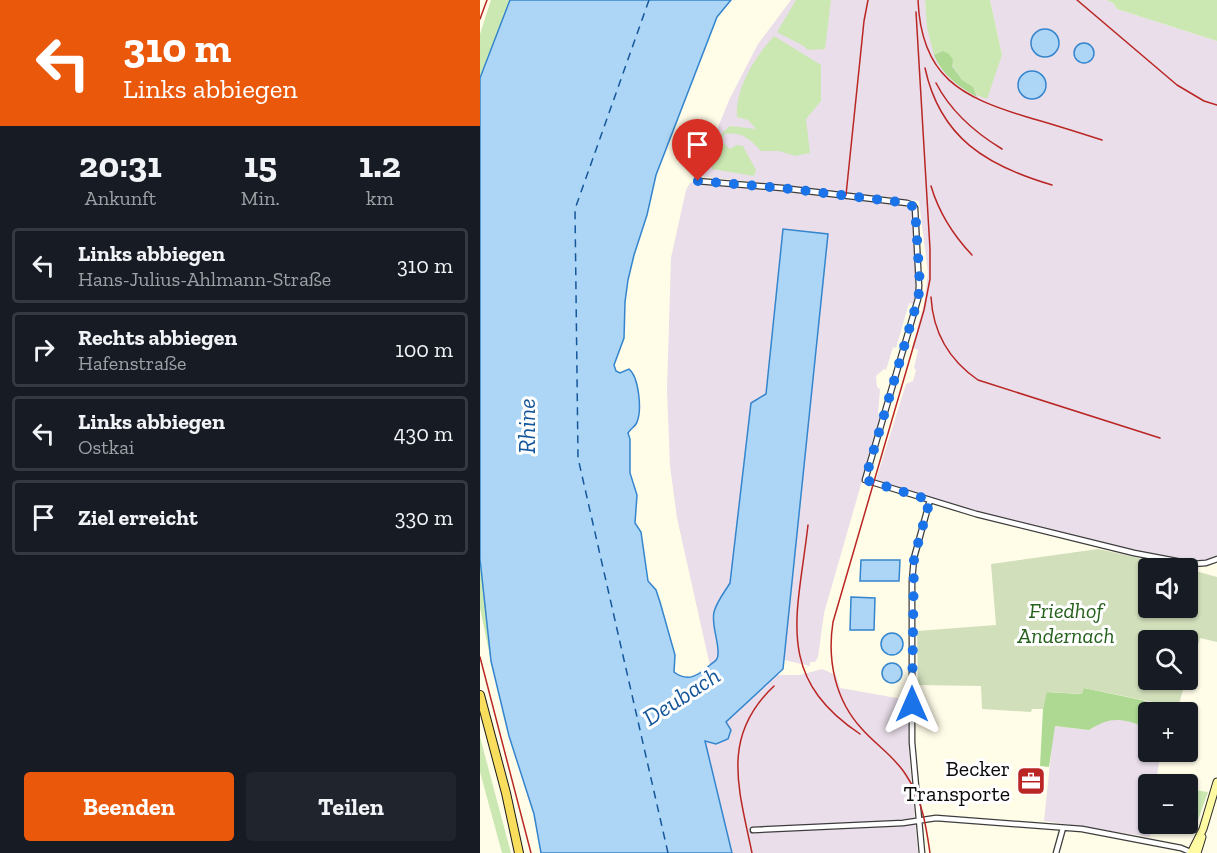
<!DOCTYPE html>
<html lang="de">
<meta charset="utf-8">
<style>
:root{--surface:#171b24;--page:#20242c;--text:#f1f3f6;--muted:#9ea1a6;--line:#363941;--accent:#ea580c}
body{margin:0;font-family:"Zilla Slab",serif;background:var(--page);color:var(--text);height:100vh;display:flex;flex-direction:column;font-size:22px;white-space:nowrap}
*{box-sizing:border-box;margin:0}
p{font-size:20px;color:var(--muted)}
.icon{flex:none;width:33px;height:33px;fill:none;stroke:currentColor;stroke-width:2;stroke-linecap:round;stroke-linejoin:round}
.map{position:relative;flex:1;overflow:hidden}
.drawer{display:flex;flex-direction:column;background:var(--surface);width:480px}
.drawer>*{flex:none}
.banner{background:#ea580c;color:#fff;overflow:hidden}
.controls{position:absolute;left:658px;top:558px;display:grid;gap:12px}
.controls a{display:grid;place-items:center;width:60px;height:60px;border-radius:6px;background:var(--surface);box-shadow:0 2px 4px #0004;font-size:30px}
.pin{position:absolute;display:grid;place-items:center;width:51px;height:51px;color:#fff;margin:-62px -26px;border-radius:50% 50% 50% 0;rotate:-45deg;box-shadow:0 0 6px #0007}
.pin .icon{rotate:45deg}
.me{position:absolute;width:66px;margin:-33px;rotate:0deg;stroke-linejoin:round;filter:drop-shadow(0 0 4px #0008)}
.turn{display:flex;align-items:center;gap:21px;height:126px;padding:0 24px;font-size:27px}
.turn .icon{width:78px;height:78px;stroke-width:2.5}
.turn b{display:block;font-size:42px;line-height:51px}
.eta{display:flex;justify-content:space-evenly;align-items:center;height:102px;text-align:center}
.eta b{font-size:36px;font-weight:700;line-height:42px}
.button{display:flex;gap:12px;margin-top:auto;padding:12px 24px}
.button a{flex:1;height:69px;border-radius:6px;background:var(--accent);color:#fff;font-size:24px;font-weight:700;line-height:69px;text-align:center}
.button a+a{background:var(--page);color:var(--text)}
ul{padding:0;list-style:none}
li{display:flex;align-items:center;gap:18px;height:75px;margin:0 12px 9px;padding:0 12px;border:3px solid var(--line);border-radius:6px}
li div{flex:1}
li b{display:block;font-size:22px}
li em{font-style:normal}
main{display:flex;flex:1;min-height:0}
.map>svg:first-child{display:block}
.industrial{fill:#e9deea}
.green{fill:#cbe8b3}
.forest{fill:#add992}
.cemetery{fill:#d1dfbb}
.water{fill:#add6f6;stroke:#3485cd;stroke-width:1.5}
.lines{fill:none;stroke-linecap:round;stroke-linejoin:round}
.ferry{stroke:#15579b;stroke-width:1.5;stroke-dasharray:8 6;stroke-linecap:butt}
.street-casing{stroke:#3d3d3d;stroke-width:7}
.secondary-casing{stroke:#2c2c2c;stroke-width:9}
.primary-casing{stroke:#1b1b1b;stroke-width:10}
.street{stroke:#fff;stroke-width:4.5}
.secondary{stroke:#fffba3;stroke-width:7}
.primary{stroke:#f9de5d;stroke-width:8}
.rail{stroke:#ba2623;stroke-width:1.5}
.route{stroke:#1a73e8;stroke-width:10;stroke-dasharray:0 18}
.labels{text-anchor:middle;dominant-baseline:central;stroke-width:6;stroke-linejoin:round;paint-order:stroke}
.park-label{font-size:22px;font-style:italic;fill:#25611c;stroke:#fff}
.poi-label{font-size:22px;fill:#0a0a0a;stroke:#fff;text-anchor:end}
.water-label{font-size:24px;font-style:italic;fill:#15579b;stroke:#fff}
</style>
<main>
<section class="drawer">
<div class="banner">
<div class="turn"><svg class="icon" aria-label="left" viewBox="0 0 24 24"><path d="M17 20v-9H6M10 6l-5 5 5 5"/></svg><div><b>310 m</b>Links abbiegen</div></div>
</div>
<div class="eta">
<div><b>20:31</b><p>Ankunft</p></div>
<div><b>15</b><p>Min.</p></div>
<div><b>1.2</b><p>km</p></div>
</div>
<ul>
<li><svg class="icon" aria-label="left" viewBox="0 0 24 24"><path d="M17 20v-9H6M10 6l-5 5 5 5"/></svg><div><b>Links abbiegen</b><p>Hans-Julius-Ahlmann-Straße</p></div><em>310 m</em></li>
<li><svg class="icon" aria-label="right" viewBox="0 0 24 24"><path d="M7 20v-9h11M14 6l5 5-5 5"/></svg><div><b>Rechts abbiegen</b><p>Hafenstraße</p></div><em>100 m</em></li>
<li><svg class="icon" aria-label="left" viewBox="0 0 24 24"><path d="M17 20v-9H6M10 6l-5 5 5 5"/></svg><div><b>Links abbiegen</b><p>Ostkai</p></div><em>430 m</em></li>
<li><svg class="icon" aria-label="arrive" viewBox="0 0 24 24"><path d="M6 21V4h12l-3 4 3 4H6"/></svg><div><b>Ziel erreicht</b></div><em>330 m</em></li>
</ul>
<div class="button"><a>Beenden</a><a>Teilen</a></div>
</section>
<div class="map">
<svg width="737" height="853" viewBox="0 0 737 853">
<rect width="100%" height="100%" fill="#fffce8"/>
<path class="industrial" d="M311,0H445L446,14L522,55L510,0H626L633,3L637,9L737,41V555L725,560L706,561L632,545L462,502L451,497L396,480L426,384L433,381L436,370L434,368L438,350L432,347L444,304L448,273L439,201L218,176L250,98L278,44Z
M213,182L427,205L433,212L436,272L435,298L433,304L429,303L416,348L413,347L406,370L404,369L396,376L397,387L400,389L398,414L401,415L344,613L338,657L335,662H330V666L304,660L348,234L303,229L286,394L250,583L239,599L234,615L239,653L238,659L230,666L197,518L190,466L187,389L191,258L206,190L210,183Z
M342,669L356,675L360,688L428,700L430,765L438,853H252L225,741L236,744L245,722L297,675H320Z
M666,701L690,705L688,712H669V752H681L676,780H674L673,784H669V809L666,825L671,826L670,837L564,821L574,726L609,730L624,721L642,719L661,725Z"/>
<path class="green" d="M11,0H30L0,78V34Z
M316,0H351L345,49L328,50C322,43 306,38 297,32Z
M445,0H510L522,55L507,99L497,95L493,87L482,80L463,51L454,55L447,28Z
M626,0H737V41L637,9L633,3Z
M294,36L341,65V101L326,119L330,153L315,156L299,151H281C268,138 263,132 244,134L242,142L250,149L257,145L263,146L276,170L274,176L232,169C234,153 236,136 250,126L276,129L268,120L257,117C255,88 275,57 294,36Z
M0,559L11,661L0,608Z
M0,737L31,853H22L0,772Z
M708,789L728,792L713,834L666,826L669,809V824H708Z"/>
<path class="forest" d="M463,51L469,54L473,60L472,66L482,80L493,87L497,97C479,87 462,75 454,55Z
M604,688L666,701L661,725C638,718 630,717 609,730L575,726L569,767L560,766L563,709L566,692L601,694Z"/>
<path class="cemetery" d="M618,549L705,568H669V608H708V569L737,577V642L720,638L717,649H715L708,672V640H669V680H706L698,707L604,688L602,694L567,692L563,709H552L551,712L502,709L501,686L438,685L437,631L516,625L511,564Z"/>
<path class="water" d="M30,0H251L237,17L176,175L167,215L154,255L148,280L145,302L144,338L134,365L136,371L140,373L149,369C159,377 162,410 157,422C156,426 151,428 148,433L150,439V473L157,495L155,523L161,532L168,581L176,590L180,602L195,655L194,672C208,683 219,675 230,665C235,661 238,660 238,654C239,641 231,625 234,612C237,601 244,593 250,583L271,403L286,394L303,229L348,234L303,669L246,722L251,730L248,739L236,744L225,741L252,853H61L54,814L29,736L11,661L0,559V78Z
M551 43a14 14 0 1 1 28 0a14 14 0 1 1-28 0Z
M594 53a10 10 0 1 1 20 0a10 10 0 1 1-20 0Z
M538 85a14 14 0 1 1 28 0a14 14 0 1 1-28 0Z
M381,560H420L419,581H380Z
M371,597L395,598L394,630H370Z
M401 644a11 11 0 1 1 22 0a11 11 0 1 1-22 0Z
M402 673a10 10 0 1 1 20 0a10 10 0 1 1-20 0Z"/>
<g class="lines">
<path class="ferry" d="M169,0L95,209L98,458L188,853"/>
<g class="street-casing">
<path id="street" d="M217,181L302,188L427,203L433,205L435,208L439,286L438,299L385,480L496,514L654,553L712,564L726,563L737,559
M273,830L423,823L456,818L602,829L701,848L713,853
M442,853L432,742V581L434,558L450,500
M576,853L583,828"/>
</g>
<g class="secondary-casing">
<path id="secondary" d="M711,853L723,829L737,782
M717,853L722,837"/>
</g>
<g class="primary-casing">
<path id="primary" d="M0,695L26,793L39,853"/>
</g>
<use href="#street" class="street"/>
<use href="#secondary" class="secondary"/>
<use href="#primary" class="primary"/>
<path class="rail" d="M438,0C441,77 481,97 547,117C572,124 597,132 622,140
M597,0L697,85L724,101L737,105
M436,12L450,249V279L444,310L353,622C347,660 355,700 382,729C396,745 415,757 426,775C442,799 446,825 450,853
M0,19L7,0
M445,68C460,138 507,166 572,185
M456,83C471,112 494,132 522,149
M451,186C459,213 473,235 492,255
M366,195L384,21L388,0
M451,297C453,333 469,360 498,380L680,438
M328,525C318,614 293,676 380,734
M0,657L51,853
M272,853C259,789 240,737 294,686"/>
</g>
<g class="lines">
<path class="route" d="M218,181L302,188L427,203L435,208L440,286L438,299L385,480L450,500L434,558L432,704"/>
</g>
<defs>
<g id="office-square" transform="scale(1.5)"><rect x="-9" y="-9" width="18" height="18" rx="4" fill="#ba2623" stroke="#fff"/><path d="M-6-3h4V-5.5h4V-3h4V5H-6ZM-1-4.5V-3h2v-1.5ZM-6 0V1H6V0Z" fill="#fff"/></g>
</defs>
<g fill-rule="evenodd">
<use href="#office-square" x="551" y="781"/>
</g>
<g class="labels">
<g class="park-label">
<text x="586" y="610">Friedhof<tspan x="586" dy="25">Andernach</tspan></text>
</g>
<g class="poi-label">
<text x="530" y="768">Becker<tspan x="530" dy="25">Transporte</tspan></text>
</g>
<g class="water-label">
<text transform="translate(46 426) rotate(-90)">Rhine</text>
<text transform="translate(201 696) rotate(-33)">Deubach</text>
</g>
</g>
</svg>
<div class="controls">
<a><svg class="icon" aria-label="sound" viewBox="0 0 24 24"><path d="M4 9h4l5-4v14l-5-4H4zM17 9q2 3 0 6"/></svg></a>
<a><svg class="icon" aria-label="search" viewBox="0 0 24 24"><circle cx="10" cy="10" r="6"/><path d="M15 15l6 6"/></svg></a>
<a>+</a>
<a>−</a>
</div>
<div class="pin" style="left:218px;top:181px;background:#d93025"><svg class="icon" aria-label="arrive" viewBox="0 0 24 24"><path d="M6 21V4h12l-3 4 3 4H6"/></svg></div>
<svg class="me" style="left:432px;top:704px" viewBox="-20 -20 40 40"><path d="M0-17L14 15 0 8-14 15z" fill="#1a73e8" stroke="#fff" stroke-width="4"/></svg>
</div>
</main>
